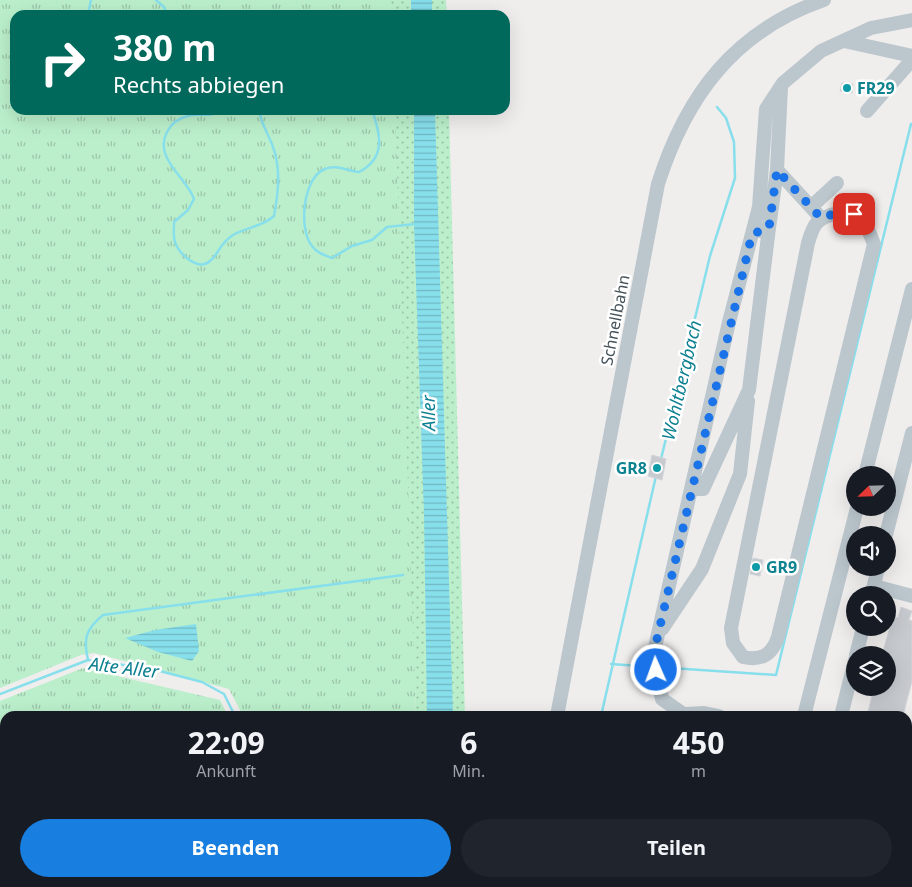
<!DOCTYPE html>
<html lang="de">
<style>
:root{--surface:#171b24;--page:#20242c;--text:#f1f3f6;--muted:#9ea1a6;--accent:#187edf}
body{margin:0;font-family:"Noto Sans",sans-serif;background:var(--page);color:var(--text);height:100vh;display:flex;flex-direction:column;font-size:19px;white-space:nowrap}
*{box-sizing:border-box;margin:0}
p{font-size:16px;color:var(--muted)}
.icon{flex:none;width:28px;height:28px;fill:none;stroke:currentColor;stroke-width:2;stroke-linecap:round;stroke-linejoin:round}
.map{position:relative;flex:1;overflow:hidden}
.drawer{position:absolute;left:0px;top:711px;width:912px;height:176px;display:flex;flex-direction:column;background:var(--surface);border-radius:15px 15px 0 0;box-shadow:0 5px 20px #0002}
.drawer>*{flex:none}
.guide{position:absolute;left:10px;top:10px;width:500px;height:105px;border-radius:15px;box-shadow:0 5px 20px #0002;background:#00695c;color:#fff;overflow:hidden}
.needle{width:32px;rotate:247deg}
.fabs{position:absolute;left:846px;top:466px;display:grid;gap:10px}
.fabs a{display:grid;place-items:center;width:50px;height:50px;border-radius:50%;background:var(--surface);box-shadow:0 5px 20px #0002;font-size:25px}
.pin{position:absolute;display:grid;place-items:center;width:42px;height:42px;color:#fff;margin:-21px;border-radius:10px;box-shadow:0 2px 8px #0006}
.me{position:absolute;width:55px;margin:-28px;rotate:358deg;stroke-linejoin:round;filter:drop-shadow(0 0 4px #0008)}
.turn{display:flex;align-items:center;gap:18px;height:105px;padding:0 20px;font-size:22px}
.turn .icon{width:65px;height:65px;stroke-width:2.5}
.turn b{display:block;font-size:35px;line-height:42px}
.eta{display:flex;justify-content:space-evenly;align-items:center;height:85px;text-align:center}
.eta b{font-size:30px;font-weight:700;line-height:35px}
.button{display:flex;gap:10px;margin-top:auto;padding:10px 20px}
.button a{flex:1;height:58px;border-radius:30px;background:var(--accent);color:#fff;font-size:20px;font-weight:700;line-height:58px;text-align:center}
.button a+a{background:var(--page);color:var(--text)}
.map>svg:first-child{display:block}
.grass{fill:url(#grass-tufts)}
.park{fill:url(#park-dots)}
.water{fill:url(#water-rules)}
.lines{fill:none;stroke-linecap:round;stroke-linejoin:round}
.stream{stroke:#87dfec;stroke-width:2.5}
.building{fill:#c7cbd0;stroke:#d1d4d9}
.minor{stroke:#bbc6cd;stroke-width:14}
.route{stroke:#1a73e8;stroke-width:9;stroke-dasharray:0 16.2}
.culture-dot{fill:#0f9aa8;stroke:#fff;stroke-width:2}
.labels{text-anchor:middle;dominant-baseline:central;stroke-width:5;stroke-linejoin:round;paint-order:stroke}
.culture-label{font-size:16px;font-weight:bold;fill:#0d838f;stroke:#fff;text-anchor:start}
.street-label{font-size:16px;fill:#45525b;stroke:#fff}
.water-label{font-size:18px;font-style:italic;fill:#0c8091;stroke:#fff}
</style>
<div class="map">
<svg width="912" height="887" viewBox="0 0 912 887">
<defs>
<pattern id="grass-tufts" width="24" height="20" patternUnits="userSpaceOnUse" patternTransform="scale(1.25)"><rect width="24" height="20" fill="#bbefcb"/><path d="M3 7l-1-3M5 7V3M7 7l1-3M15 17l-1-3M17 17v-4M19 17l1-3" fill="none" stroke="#9ac4a8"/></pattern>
<pattern id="park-dots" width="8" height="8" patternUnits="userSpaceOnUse" patternTransform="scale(1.25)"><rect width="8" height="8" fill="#bbefcb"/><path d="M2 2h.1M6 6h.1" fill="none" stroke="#9ac4a8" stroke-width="1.8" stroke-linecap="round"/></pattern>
<pattern id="water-rules" width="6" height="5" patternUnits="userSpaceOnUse" patternTransform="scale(1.25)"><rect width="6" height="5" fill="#87dfec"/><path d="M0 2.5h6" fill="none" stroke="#70b7c2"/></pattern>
</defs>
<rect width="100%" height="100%" fill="#f0eded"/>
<path class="grass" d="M0,0H399V15H15V110H401L416,716H243L229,689L94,653L81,655L0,688Z
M83,668L220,700L228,716H5V882H311L313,887H0V701Z
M420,882V887H329L327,883Z"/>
<path class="park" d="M391,0H446L447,15H392Z
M395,110H449L465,716H416Z"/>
<path class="water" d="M411,0H432V15H411Z
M414,110H435L453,716H427L424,515L414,224Z
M196,624L199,651L192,661L158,652L125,638L155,630Z"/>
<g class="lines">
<path class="stream" d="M156,0L164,7L167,15
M88,15L91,0
M221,110C209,119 200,112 188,116C179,118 171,124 167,132C153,158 187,178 194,199L188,210L174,222C174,229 173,236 175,242C178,253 198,272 210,261C219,254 219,244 233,235C247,227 262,227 274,216C278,194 281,172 274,150C270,136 261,125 259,110
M372,110C381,135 386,158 359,172C348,171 335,164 325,169C303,177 298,229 312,246C317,253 324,255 332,258L352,246L372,240L387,227L415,224
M661,459L710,256L735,178L734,142L726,118L717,107
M88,660C83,638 86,629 103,615L403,575
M611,664L639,666
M671,668L776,675L911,124
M0,694L88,660L152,669L202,682L224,694L235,716
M601,716L656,476
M318,882L321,887"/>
</g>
<path class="building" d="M842,83L853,84L852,93L840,91Z
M652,455L666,459L662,480L648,476Z
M753,558L763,560L760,576L750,574Z
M901,607L912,611L909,620L912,621V681L903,716H867L874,688H888V655H882L893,616L898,618Z
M820,882H864L863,887H818Z"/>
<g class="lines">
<path class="minor" d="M844,41L912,56
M781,87L777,170L821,218
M867,111L912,60
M811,207L837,183
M837,213C862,215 865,221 874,244L778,637C772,655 761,661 743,657L733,643L731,628L808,243C814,223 816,219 837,213Z
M760,231L769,228L777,170
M865,475L912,289
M691,489H703L749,390L769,228
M886,535L912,433
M874,586L912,596
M872,593L878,568
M662,629L702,569L740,474L748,401
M856,655L863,628
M686,714L704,713L719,716
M557,716L658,184C686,96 734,31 824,0
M686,716L662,699L653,656L729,322L759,207L766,109L783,83L821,51L871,28L912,20
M804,716L857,508
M841,716L855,660
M908,764L912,746
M593,882L596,887
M653,882V887
M761,887L762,882
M798,887L799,882
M877,887L878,882"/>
</g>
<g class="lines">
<path class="route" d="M656,670L653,656L752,234L769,228L777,170L821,218L837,213L854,214"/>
</g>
<g class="culture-dot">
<circle cx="847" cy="88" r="5"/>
<circle cx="657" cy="468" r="5"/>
<circle cx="756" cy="567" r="5"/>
</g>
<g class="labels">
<g class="culture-label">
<text x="857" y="88">FR29</text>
<text x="647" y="468" text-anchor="end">GR8</text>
<text x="766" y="567">GR9</text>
</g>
<g class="street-label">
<text transform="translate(615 320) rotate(-79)">Schnellbahn</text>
</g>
<g class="water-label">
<text transform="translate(681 380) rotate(-77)">Wohltbergbach</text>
<text transform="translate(428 413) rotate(-91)">Aller</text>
<text transform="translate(124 667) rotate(7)">Alte Aller</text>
</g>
</g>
</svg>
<div class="fabs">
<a><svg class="needle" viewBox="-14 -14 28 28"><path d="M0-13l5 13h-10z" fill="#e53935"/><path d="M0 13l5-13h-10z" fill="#9ea1a6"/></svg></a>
<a><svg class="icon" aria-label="sound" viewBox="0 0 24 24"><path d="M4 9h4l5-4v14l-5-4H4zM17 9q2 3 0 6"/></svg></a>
<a><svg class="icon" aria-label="search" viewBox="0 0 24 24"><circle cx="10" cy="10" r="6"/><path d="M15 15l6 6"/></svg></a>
<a><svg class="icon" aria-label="layers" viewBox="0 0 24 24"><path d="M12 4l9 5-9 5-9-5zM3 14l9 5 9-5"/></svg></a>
</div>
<div class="pin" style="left:854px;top:214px;background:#d93025"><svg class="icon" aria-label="arrive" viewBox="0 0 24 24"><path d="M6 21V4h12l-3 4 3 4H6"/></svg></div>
<svg class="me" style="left:656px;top:670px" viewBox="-20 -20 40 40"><circle r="17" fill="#1a73e8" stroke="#fff" stroke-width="3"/><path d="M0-11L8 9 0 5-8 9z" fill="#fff"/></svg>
<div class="guide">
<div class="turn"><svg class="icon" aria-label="right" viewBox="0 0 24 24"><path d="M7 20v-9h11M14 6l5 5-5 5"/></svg><div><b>380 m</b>Rechts abbiegen</div></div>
</div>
<section class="drawer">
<div class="eta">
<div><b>22:09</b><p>Ankunft</p></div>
<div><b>6</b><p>Min.</p></div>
<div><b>450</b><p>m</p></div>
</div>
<div class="button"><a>Beenden</a><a>Teilen</a></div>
</section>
</div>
